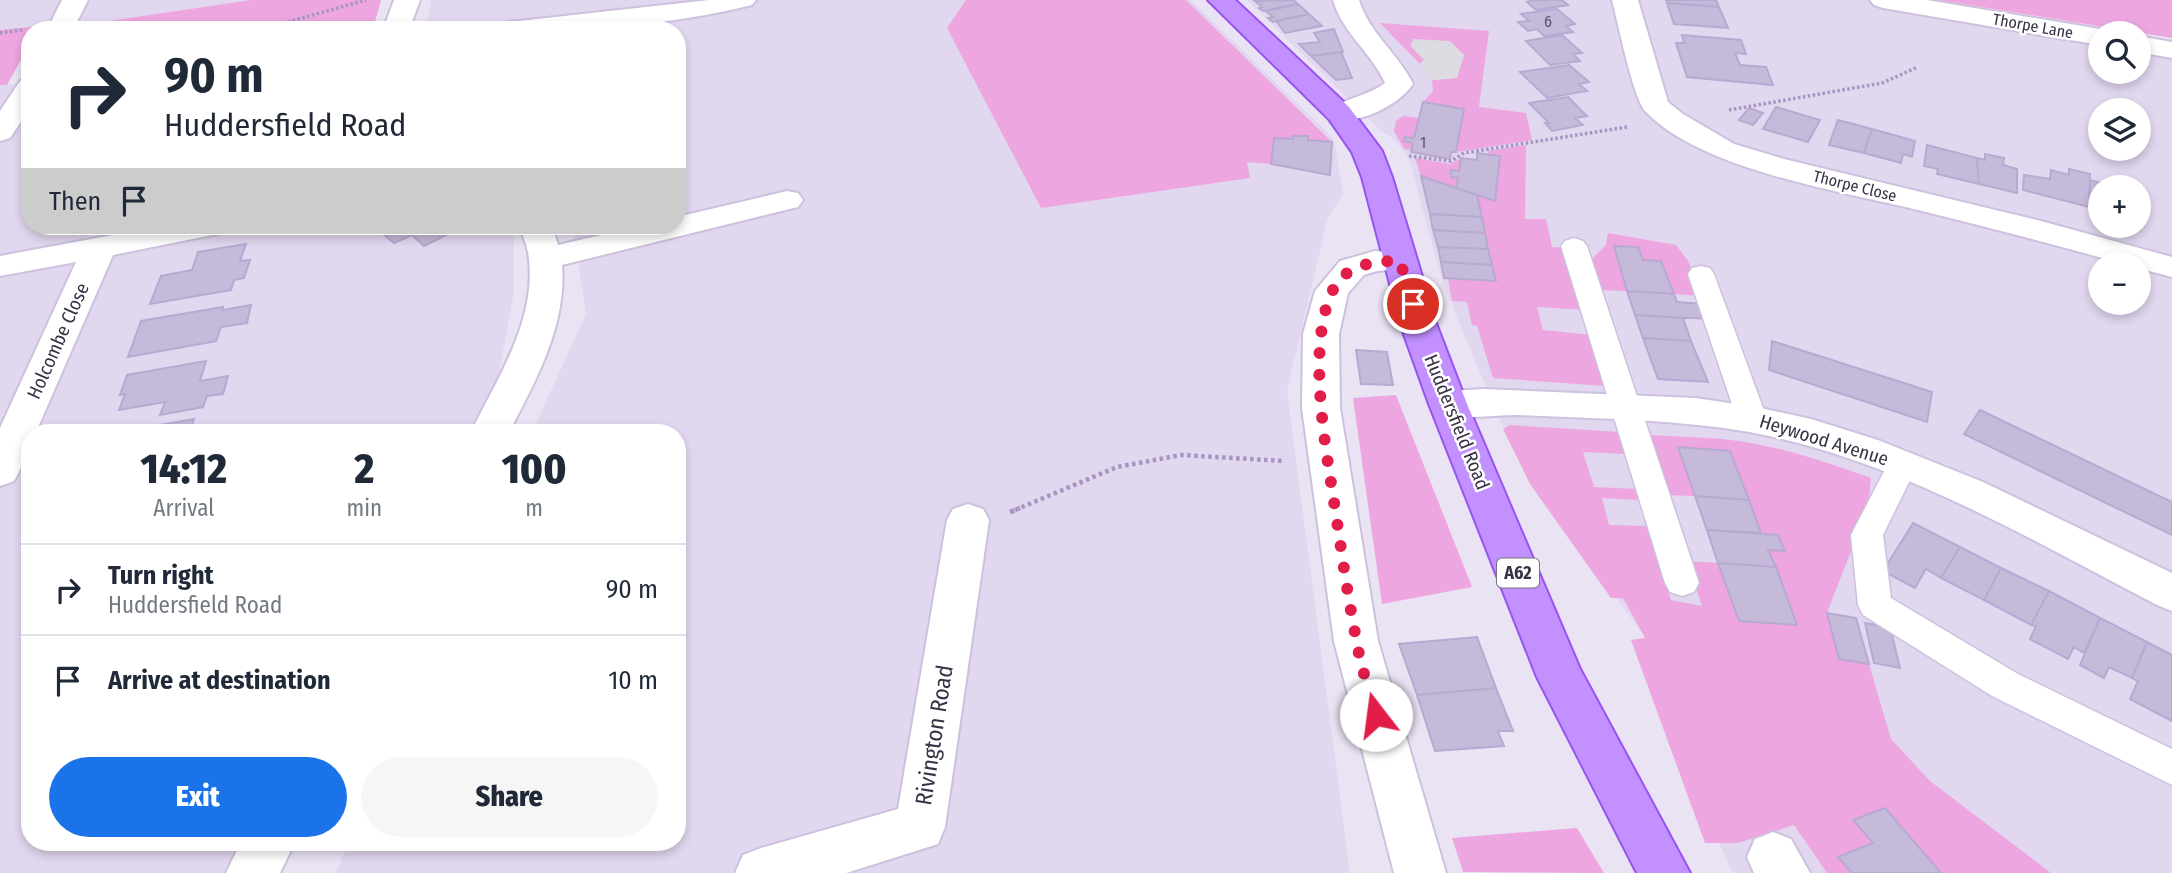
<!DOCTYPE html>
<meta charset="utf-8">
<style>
:root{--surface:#fff;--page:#f6f6f7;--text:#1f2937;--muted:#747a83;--line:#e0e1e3;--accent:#1a73e8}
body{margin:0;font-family:"Fira Sans Condensed",sans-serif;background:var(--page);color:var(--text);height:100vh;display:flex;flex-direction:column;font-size:26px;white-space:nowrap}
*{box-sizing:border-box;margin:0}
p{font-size:23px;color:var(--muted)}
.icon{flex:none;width:38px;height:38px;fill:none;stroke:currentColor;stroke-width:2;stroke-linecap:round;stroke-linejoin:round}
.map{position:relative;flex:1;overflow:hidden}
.sheet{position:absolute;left:21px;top:424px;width:665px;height:427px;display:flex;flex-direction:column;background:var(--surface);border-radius:28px;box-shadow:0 4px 10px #0003}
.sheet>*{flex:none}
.hud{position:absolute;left:21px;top:21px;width:665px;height:214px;border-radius:28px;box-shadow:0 4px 10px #0003;background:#fff;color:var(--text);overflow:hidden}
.tools{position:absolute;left:2088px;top:21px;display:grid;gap:14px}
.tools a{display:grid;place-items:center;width:63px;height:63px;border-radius:50%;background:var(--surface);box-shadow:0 4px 10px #0003;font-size:35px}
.pin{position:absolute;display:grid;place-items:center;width:60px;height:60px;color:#fff;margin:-30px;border:4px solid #fff;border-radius:50%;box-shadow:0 2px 7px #0007}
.me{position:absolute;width:77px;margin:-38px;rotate:345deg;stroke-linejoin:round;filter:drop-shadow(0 0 5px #0008)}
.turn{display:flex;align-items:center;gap:24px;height:147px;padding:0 28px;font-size:32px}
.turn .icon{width:91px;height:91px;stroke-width:2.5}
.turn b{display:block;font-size:49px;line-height:60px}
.then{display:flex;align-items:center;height:66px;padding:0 28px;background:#0003;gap:14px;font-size:26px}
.eta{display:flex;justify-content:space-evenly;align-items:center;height:119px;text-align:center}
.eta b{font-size:42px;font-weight:800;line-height:49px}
.button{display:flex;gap:14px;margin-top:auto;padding:14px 28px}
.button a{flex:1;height:80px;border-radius:42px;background:var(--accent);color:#fff;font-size:28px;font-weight:800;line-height:80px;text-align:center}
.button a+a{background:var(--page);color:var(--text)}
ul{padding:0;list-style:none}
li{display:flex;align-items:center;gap:21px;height:91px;padding:0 28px;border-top:2px solid var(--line)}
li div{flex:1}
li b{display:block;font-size:26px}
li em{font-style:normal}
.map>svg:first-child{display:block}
.residential{fill:#e1d7ef;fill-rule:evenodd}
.green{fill:#eda6df}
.parking{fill:#dedce3}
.building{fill:#c5bad9;stroke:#b8a9d2;stroke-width:2}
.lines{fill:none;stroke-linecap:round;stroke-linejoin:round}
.service-casing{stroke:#cdc1de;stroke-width:3}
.minor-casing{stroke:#cdc1de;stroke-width:4}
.tertiary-casing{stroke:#cdc1de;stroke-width:4}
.primary-casing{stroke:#9953f1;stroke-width:4}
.path-far2{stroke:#a694c3;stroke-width:3.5;stroke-dasharray:2.5 2.5;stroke-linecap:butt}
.path-far1{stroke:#a694c3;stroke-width:4.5;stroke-dasharray:3.5 3.5;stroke-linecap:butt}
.path{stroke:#a694c3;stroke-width:5;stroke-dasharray:4.5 4.5;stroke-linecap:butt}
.service{fill:#fff;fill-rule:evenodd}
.minor{fill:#fff;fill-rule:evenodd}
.tertiary{fill:#fff;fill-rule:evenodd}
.primary{fill:#c390ff;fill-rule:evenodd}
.route{stroke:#e11d48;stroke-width:12;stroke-dasharray:0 21.6}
.labels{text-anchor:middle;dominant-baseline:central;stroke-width:5;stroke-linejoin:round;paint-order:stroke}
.number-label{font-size:16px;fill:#5c546b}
.far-street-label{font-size:16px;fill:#393246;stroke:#fff}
.shield{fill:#fff;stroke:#74707e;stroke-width:2}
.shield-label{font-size:18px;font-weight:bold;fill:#393246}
.street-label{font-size:19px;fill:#393246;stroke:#fff}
.near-street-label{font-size:23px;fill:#393246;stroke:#fff}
</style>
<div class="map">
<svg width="2172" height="873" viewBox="0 0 2172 873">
<rect width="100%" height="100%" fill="#eae3f4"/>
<path class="residential" d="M0,0H250L88,24L0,30Z
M431,0H1191L1334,139L1343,193L1327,221L1287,391L1350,873H336L348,842H677V432H532L586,314L573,226H677V30H426Z
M1247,0H1921L2100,42V72H2138L2139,49L2172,55V873H1733L1681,759L1644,636L1587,557L1502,425L1443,284L1409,159L1394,139L1381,131ZM2100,110H2138V149H2100ZM2100,187H2138V226H2100ZM2100,264H2138V303H2100Z
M30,84V226H508L514,230V292L498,378L470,432H30V842H246L228,873H0V85Z"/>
<path class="green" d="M251,0H381L373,29L365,30H86L88,24Z
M966,0H1186L1332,142L1308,140V136H1294L1293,139L1271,164L1247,162L1250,178L1041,208L947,28Z
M1938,0H2172V38L1963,4Z
M1380,23L1489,31L1479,107L1526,113L1532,140L1456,152L1464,109L1423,102L1433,91L1432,80L1457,78L1424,60L1420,64Z
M40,26L38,30H30V44L7,85H0V30Z
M1403,116L1419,118L1414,138L1405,137L1404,141L1413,143L1411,150L1404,149L1394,131L1396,121Z
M1526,145L1525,219H1546L1552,247L1565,248L1585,310L1537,307L1543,330L1592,335L1605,386L1493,378L1477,326L1472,325L1467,302L1452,301L1448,279L1496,281L1477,195L1495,201L1500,156L1488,154V151Z
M1415,158L1450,164L1461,158L1456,188L1421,176Z
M1608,233L1676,245L1688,261L1704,296L1674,294L1661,261L1643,260L1637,247L1614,246L1627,291L1599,290L1591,260L1606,245Z
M1396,395L1472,587L1382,604L1353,398Z
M1510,425L1620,432L1627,454L1583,452L1594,487L1637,489L1640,500L1602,498L1609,525L1646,526L1671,600L1702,606L1687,561L1718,563L1739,621L1797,624L1768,550L1784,551L1778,535L1761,533L1730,451L1679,447L1695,496L1666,495L1645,435C1671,436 1697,437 1722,439C1773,444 1823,461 1871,478L1868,507L1827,613L1839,658L1869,664L1891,739L1930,781L2051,873H1941L1854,820L1873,843L1839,857L1852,873H1827L1794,825L1738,843H1705L1631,640L1645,638L1623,598H1611L1530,484L1503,429Z
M1577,828L1604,873L1463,872L1452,838Z"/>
<path class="parking" d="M1414,39L1450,41L1464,55L1457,78L1432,80L1420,64L1424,60L1410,45Z"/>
<path class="building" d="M1293,0L1298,4L1263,11L1259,8L1262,7L1255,1Z
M1533,0H1562L1568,5L1536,10L1527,2Z
M1666,0H1716L1719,7L1667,3Z
M1667,3L1719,7L1728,28L1674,24Z
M1298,4L1309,14L1273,22L1268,18L1273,17L1266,11Z
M1557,9L1575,24L1566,26L1573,32L1544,36L1537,29L1528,31L1518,22L1529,21L1521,14Z
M1309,14L1322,26L1285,33L1276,21Z
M1334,29L1343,52L1311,56L1299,44L1320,42L1314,33Z
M1562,35L1582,53L1573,54L1580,61L1550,65L1526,41Z
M1682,35L1741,40L1746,54L1735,53L1740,65L1766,67L1773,85L1687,77L1676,43H1684Z
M1341,52L1352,78L1336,80L1311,56Z
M1569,65L1589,82L1579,84L1587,91L1547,98L1520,72Z
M1568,97L1587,116L1575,118L1583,125L1552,131L1545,123H1549L1529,103Z
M1423,102L1464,109L1456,152H1451L1450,159L1411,152L1413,143L1404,141L1405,137L1414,138Z
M1776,107L1820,120L1808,142L1763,129Z
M1749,108L1763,113L1753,125L1739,120Z
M1838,120L1872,129L1864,153L1829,145Z
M1872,129L1915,141L1912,157L1903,154L1901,163L1864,153Z
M1293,136H1308V140L1332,142L1330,175L1271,164L1274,138L1293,139Z
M1927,145L1977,158L1979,184L1937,174L1938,169L1924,166Z
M1477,153L1500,156L1495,201L1456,188L1458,178L1451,177V170L1459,171L1461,158L1477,160Z
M1985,154L2004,158L2003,165L2017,169V193L1979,184L1977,158L1985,160Z
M2069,169L2090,174L2089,207L2023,190L2024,175L2050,179L2051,170L2069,175Z
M1421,176L1477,195L1482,217L1430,214Z
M2090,180L2116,187H2100V210L2089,207Z
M1430,214L1482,217L1485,233L1433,230Z
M386,226H454L458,229L424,246L412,235L394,243L378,230Z
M1433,230L1485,233L1488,249L1438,247Z
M246,244L240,261L250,260L244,278L234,280L231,290L150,304L161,276L192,270L198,252Z
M1614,246L1638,247L1643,260L1661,261L1674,294L1627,291Z
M1438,247L1488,249L1492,265L1441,262Z
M1441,262L1492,265L1496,281L1444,278Z
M1627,291L1674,294L1677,302L1703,304L1710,319L1635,315Z
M251,305L247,323L221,327L216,341L128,357L141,321L223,307V310Z
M1635,315L1683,318L1691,341L1643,338Z
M1643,338L1691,341L1708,382L1658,379Z
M1772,341L1932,392L1927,422L1769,370Z
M1356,350L1387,352L1393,385L1361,384Z
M206,361L200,381L228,376L223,394L207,396L203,407L160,415L165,402L119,410L125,394L120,395L127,375Z
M1980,410L2172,502V535L1964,434Z
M194,419L190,432H120Z
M1678,447L1730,451L1749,500L1695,496Z
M1695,496L1749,500L1761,533L1707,530Z
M1913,523L1960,547L1941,578L1926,569L1915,588L1883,571Z
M1707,530L1778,535L1785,551L1768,550L1776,567L1718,563Z
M1960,547L2001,568L1984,600L1941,578Z
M1718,563L1776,567L1797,625L1739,621Z
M2001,568L2049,591L2031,625L1984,600Z
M2049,591L2100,618L2084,653L2074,647L2068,659L2030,639L2036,626L2031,625Z
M1827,613L1856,618L1869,664L1839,659Z
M2100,618L2147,642L2132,678L2109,667L2104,678L2080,665Z
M1865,623L1890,627L1900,668L1874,663Z
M1477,637L1496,688L1417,695L1399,644Z
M2147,642L2172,655V721L2130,699L2138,681L2132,678Z
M1496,688L1513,731H1498L1504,746L1435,751L1417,695Z
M1885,808L1941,873H1852L1838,857L1873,843L1853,820Z"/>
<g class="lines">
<g class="service-casing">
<path id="service" d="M1574,238L1583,241L1587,246L1699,583L1694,592L1682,596L1670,592L1665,583L1561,246L1565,241Z
M1701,266L1710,268L1714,274L1767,419L1762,426L1752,429L1742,426L1737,419L1688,274L1692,268Z
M1903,453L1914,456L1918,464L1883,535L1891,598L2018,674L2172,749V785L1992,696L1863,615L1858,605L1851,535L1892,456Z"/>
</g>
<g class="minor-casing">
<path id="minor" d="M62,0H88L73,30H47Z
M394,0H420L409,30H383Z
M709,0H756L752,5C669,26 582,30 497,30L501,24L510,22Z
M1612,0H1638L1668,102L1683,114L1734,144L1784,159L2041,221L2172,257V277L2138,268V264H2124C2056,245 1987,227 1918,210C1840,191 1702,170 1646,112C1633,99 1618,22 1612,0Z
M30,79V109L10,138L0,141V111L20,81Z
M787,191L798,193L803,200L798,207L562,265C567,324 536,381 509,432H471C498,377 539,317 528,252C526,243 522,234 520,226H552L558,245L640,226H677V217Z
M161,226H227L222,233L113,255L36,432H30C30,451 23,465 14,481L0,486V428L76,262L0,276V256Z
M1484,389L1695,398L1756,407L1811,419L1878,440L1983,482L2172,573V611L2157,605C2018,533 1874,446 1716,427C1651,419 1584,418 1519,415C1492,415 1461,421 1435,413L1429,404L1435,395L1448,391Z
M968,504L983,509L989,520L945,827L938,844L846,873H735L743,855L761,848L898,809L947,520L953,509Z
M1773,832L1791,839L1810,873H1754L1747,857L1755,839Z
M241,842H295L280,873H226Z"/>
</g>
<g class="tertiary-casing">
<path id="tertiary" d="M1333,0H1359C1369,33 1398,53 1413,84C1397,107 1356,126 1329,119L1325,113C1332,102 1369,96 1385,83C1371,52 1343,34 1333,0Z
M1870,0H1927L2100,29L2110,33H2100V45L1883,8L1874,5Z
M2138,36L2172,42V58L2138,52Z
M1375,251L1412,254L1417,261L1412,268L1377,271L1364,275L1348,293L1339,334L1340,408L1378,641L1446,873H1394L1334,641L1302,408L1303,334L1315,291L1340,261Z"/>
</g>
<g class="primary-casing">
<path id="primary" d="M1208,0H1235L1349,107L1382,151L1392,177L1437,326L1467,404L1580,669L1690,873H1637L1537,677L1429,404L1401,326L1362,177L1352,152L1329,119Z"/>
</g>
<path class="path-far2" d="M259,30L366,0
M0,33L22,30
M1729,110L1882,83L1918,67
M1409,156L1451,161L1464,153L1627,127"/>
<path class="path-far1" d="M1015,510L1117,467L1181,455L1284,461"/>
<path class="path" d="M1010,512L1020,508"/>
<use href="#service" class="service"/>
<use href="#minor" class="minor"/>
<use href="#tertiary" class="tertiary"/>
<use href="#primary" class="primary"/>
</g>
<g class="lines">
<path class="route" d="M1376,715C1369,690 1360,664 1356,638C1347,593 1341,547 1334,502C1325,444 1307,346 1332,292C1345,264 1373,261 1400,261L1413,304"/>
</g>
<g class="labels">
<g class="number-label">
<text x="1548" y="21">6</text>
<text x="1423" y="142">1</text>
</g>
<g class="far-street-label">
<text transform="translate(2033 26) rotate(10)">Thorpe Lane</text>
<text transform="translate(1855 186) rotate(14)">Thorpe Close</text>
</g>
<rect class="shield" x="1497" y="558.5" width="42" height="29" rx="5"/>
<g class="shield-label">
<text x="1518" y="573">A62</text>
</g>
<g class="street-label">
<text transform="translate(58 341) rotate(-66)">Holcombe Close</text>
<text transform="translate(1457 422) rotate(68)">Huddersfield Road</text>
<text transform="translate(1824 440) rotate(17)">Heywood Avenue</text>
</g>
<g class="near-street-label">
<text transform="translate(934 735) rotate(-81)">Rivington Road</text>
</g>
</g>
</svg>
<div class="tools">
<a><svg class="icon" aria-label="search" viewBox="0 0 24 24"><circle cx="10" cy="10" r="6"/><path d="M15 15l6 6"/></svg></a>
<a><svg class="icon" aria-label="layers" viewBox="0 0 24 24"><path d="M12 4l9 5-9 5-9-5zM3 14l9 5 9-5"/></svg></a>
<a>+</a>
<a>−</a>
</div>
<div class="pin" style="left:1413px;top:304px;background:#d93025"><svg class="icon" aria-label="arrive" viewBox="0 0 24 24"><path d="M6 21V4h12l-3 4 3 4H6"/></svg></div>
<svg class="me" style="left:1376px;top:715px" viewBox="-20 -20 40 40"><circle r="19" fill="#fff"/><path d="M0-13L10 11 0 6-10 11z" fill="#e11d48"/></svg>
<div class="hud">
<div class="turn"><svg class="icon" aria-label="right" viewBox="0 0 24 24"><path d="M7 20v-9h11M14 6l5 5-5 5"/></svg><div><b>90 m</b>Huddersfield Road</div></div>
<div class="then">Then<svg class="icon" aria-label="arrive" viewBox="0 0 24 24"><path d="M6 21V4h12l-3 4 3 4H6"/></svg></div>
</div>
<section class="sheet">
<div class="eta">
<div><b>14:12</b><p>Arrival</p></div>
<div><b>2</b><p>min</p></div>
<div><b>100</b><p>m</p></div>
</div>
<ul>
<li><svg class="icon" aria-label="right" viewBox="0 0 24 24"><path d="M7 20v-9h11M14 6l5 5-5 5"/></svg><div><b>Turn right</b><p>Huddersfield Road</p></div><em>90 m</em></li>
<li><svg class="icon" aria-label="arrive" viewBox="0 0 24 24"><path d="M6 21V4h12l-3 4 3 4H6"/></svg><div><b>Arrive at destination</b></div><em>10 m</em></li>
</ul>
<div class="button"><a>Exit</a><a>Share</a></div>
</section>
</div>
